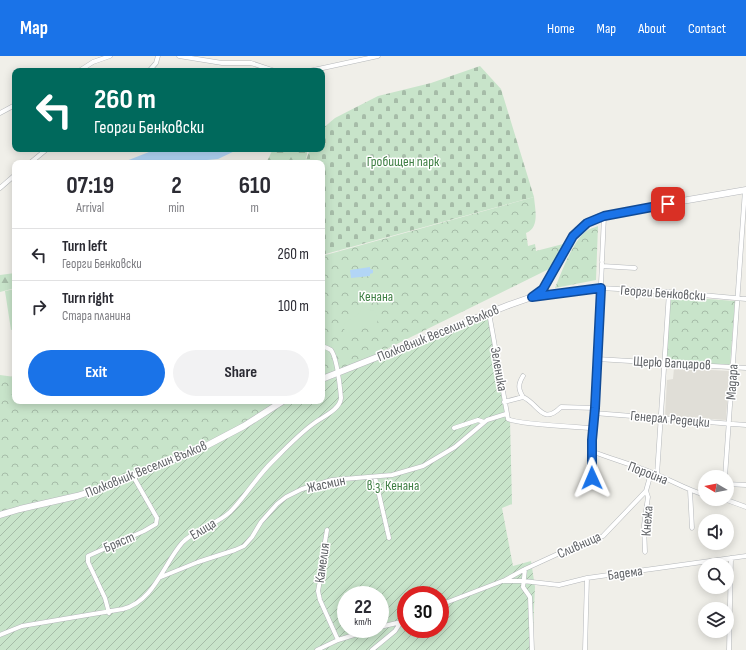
<!DOCTYPE html>
<meta charset="utf-8">
<style>
:root{--surface:#fff;--page:#f2f2f3;--text:#2b2b33;--muted:#7c7c81;--line:#e1e1e2;--accent:#1a73e8}
body{margin:0;font-family:"Sofia Sans Condensed",sans-serif;background:var(--page);color:var(--text);height:100vh;display:flex;flex-direction:column;font-size:15px;white-space:nowrap}
*{box-sizing:border-box;margin:0}
p{font-size:13px;color:var(--muted)}
.icon{flex:none;width:22px;height:22px;fill:none;stroke:currentColor;stroke-width:2;stroke-linecap:round;stroke-linejoin:round}
.map{position:relative;flex:1;overflow:hidden}
.side{position:absolute;left:12px;top:104px;width:313px;height:244px;display:flex;flex-direction:column;background:var(--surface);border-radius:8px;box-shadow:0 2px 10px #0003}
.side>*{flex:none}
.guide{position:absolute;left:12px;top:12px;width:313px;height:84px;border-radius:8px;box-shadow:0 2px 10px #0003;background:#00695c;color:#fff;overflow:hidden}
.needle{width:26px;rotate:280deg}
.tools{position:absolute;left:698px;top:414px;display:grid;gap:8px}
.tools a{display:grid;place-items:center;width:36px;height:36px;border-radius:50%;background:var(--surface);box-shadow:0 2px 10px #0003;font-size:20px}
.speed{position:absolute;left:337px;top:530px;display:flex;gap:8px;font-size:20px;font-weight:700;text-align:center}
.speed>*{display:grid;place-content:center;width:52px;height:52px;border-radius:50%;background:var(--surface);box-shadow:0 2px 10px #0003;line-height:1}
.speed small{font-size:10px;font-weight:400}
.speed .limit{border:6px solid #d22;background:#fff;color:#111}
.pin{position:absolute;display:grid;place-items:center;width:34px;height:34px;color:#fff;margin:-17px;border-radius:8px;box-shadow:0 2px 6px #0006}
.me{position:absolute;width:44px;margin:-22px;rotate:359deg;stroke-linejoin:round;filter:drop-shadow(0 0 3px #0008)}
.turn{display:flex;align-items:center;gap:14px;height:84px;padding:0 16px;font-size:18px}
.turn .icon{width:52px;height:52px;stroke-width:2.5}
.turn b{display:block;font-size:28px;line-height:34px}
.eta{display:flex;justify-content:space-evenly;align-items:center;height:68px;text-align:center}
.eta b{font-size:24px;font-weight:700;line-height:28px}
.button{display:flex;gap:8px;margin-top:auto;padding:8px 16px}
.button a{flex:1;height:46px;border-radius:24px;background:var(--accent);color:#fff;font-size:16px;font-weight:700;line-height:46px;text-align:center}
.button a+a{background:var(--page);color:var(--text)}
ul{padding:0;list-style:none}
li{display:flex;align-items:center;gap:12px;height:52px;padding:0 16px;border-top:1px solid var(--line)}
li div{flex:1}
li b{display:block;font-size:15px}
li em{font-style:normal}
header{display:flex;align-items:center;gap:24px;box-sizing:border-box;height:56px;padding:0 20px;background:var(--accent);color:#fff}
header strong{font-size:19px}
nav{display:flex;gap:22px;margin-inline-start:auto;font-size:14px}
.map>svg:first-child{display:block}
.education{fill:#e0ded7}
.forest{fill:url(#forest-firs)}
.cemetery{fill:url(#cemetery-stones)}
.park{fill:url(#park-crowns)}
.garden{fill:url(#garden-furrows);fill-rule:evenodd}
.pitch{fill:#c8e4ca}
.water{fill:#b2d5f6}
.lines{fill:none;stroke-linecap:round;stroke-linejoin:round}
.street-casing{stroke:#b5b8bb;stroke-width:5}
.secondary-casing{stroke:#b5b7bb;stroke-width:7}
.street{stroke:#fff;stroke-width:4}
.secondary{stroke:#fff;stroke-width:6}
.route-casing{stroke:#114b97;stroke-width:10}
.route{stroke:#1a73e8;stroke-width:7}
.labels{text-anchor:middle;dominant-baseline:central;stroke-width:3;stroke-linejoin:round;paint-order:stroke}
.park-label{font-size:14px;fill:#3f7f44;stroke:#fff}
.street-label{font-size:14px;fill:#606367;stroke:#fff}
</style>
<header>
<strong>Map</strong>
<nav><a>Home</a><a>Map</a><a>About</a><a>Contact</a></nav>
</header>
<div class="map">
<svg width="746" height="594" viewBox="0 0 746 594">
<defs>
<pattern id="forest-firs" width="22" height="20" patternUnits="userSpaceOnUse"><rect width="22" height="20" fill="#c8e4ca"/><path d="M5 1l3.5 6h-7zM16 11l3.5 6h-7z" fill="#a6bca8"/></pattern>
<pattern id="cemetery-stones" width="16" height="16" patternUnits="userSpaceOnUse"><rect width="16" height="16" fill="#c8e4ca"/><path d="M2 7V4a2 2 0 0 1 4 0v3zM10 15v-3a2 2 0 0 1 4 0v3z" fill="#a6bca8"/></pattern>
<pattern id="park-crowns" width="20" height="18" patternUnits="userSpaceOnUse"><rect width="20" height="18" fill="#c8e4ca"/><path d="M2 6a3 3 0 1 1 6 0M12 15a3 3 0 1 1 6 0" fill="none" stroke="#a6bca8"/></pattern>
<pattern id="garden-furrows" width="10" height="10" patternUnits="userSpaceOnUse"><rect width="10" height="10" fill="#c8e4ca"/><path d="M-1 1l2-2M0 10L10 0M9 11l2-2" fill="none" stroke="#a6bca8"/></pattern>
</defs>
<rect width="100%" height="100%" fill="#f0efe9"/>
<path class="education" d="M674,312L729,315L726,364L665,360L667,324L673,323Z"/>
<path class="forest" d="M273,93H307V98L305,107H266Z
M15,217V232L0,236V219Z"/>
<path class="cemetery" d="M480,10L501,33L534,141L322,199V107H305L310,93H322V73L335,62L378,40L431,27Z"/>
<path class="park" d="M534,141C535,153 540,172 526,177L528,190L535,188L536,195L567,187L553,211L338,317L322,323V200Z
M598,170L596,224L555,232C561,217 572,188 584,177C588,173 593,172 598,170Z
M670,240L735,245L730,309L666,305Z
M0,319L15,321V345H282L232,376L112,429L0,459Z"/>
<path class="garden" d="M489,257L510,364L512,448L502,452L513,510L531,505L535,531L532,594H0V459L97,434L232,376L282,345H322V324ZM346,539H380V573H346ZM406,539H440V573H406Z"/>
<path class="pitch" d="M15,233V273L11,274L5,235Z
M367,253L374,255C380,264 379,268 369,272L364,270L349,277L345,275L343,270C348,262 357,262 361,254Z"/>
<path class="water" d="M160,93H239L218,103L196,105V107H121L149,96L158,95Z
M370,211V213L373,214V217L370,218V220L351,222L350,214Z"/>
<g class="lines">
<g class="street-casing">
<path id="street" d="M179,0L222,7H251L275,15
M79,15L93,6L110,0
M149,15L156,7L158,0
M309,15L378,0
M0,57L15,49
M30,107L47,93
M0,132L15,119
M602,205L604,160
M602,210L635,212
M533,241L601,232L669,236L746,243
M489,257L508,363C516,368 578,371 592,372
M597,303L746,312
M523,320C518,328 518,333 523,341
M504,346L523,341C539,348 542,370 561,351L595,352
M594,357L746,369
M454,372L478,364L484,366
M591,395C612,403 633,409 653,417C671,424 687,434 705,439
M657,419L669,236
M375,421L389,482
M592,421L591,395L595,352L602,207
M725,421L745,134
M727,428L746,429
M690,434L692,472
M724,443L746,451
M327,474L322,503L321,519L318,535L320,544L338,584
M645,496L644,469L648,441L646,435
M525,513L523,531L530,541L532,594
M161,521L198,506L235,494L244,490L252,481L261,466L277,448L286,441L302,433L332,424L392,419L423,410L455,391L487,364L506,358
M505,525H523L559,529L587,522L746,500
M440,549L505,524L525,513L575,490L594,484L603,480L646,435L651,417
M109,557L105,542L88,506V500L144,475L156,468L157,462L133,420
M380,571L401,566
M0,579L22,570L123,553C154,545 163,509 182,487C195,473 216,469 230,456C245,441 256,422 271,407C285,393 298,379 313,368C322,361 340,354 341,342C340,331 337,302 331,294C328,292 325,291 322,290
M317,594L338,584L373,573
M372,594L395,575L401,566L406,564
M585,594L587,522
M729,594L731,502"/>
</g>
<g class="secondary-casing">
<path id="secondary" d="M322,323L509,249L532,241L540,236L547,228L573,180L587,167L599,161L653,150L746,134
M0,459L20,453L77,440L112,429L206,390L244,370L283,345"/>
</g>
<use href="#street" class="street"/>
<use href="#secondary" class="secondary"/>
</g>
<g class="lines">
<g class="route-casing">
<path id="route" d="M592,422V384L595,352L601,232L532,241L543,233L573,180L587,167L604,160L668,148"/>
</g>
<use href="#route" class="route"/>
</g>
<g class="labels">
<g class="park-label">
<text x="403" y="105">Гробищен парк</text>
<text x="376" y="240">Кенана</text>
<text x="393" y="429">в.з. Кенана</text>
</g>
<g class="street-label">
<text transform="translate(663 237) rotate(4)">Георги Бенковски</text>
<text transform="translate(438 277) rotate(-22)">Полковник Веселин Вълков</text>
<text transform="translate(672 307) rotate(3)">Щерю Вапцаров</text>
<text transform="translate(499 313) rotate(80)">Зеленика</text>
<text transform="translate(732 326) rotate(-86)">Мадара</text>
<text transform="translate(670 363) rotate(5)">Генерал Редецки</text>
<text transform="translate(146 413) rotate(-22)">Полковник Веселин Вълков</text>
<text transform="translate(648 417) rotate(21)">Поройна</text>
<text transform="translate(326 428) rotate(-12)">Жасмин</text>
<text transform="translate(647 465) rotate(-86)">Кнежа</text>
<text transform="translate(203 473) rotate(-31)">Елица</text>
<text transform="translate(119 486) rotate(-23)">Бряст</text>
<text transform="translate(579 489) rotate(-24)">Сливница</text>
<text transform="translate(322 507) rotate(-82)">Камелия</text>
<text transform="translate(625 517) rotate(-8)">Бадема</text>
</g>
</g>
</svg>
<div class="tools">
<a><svg class="needle" viewBox="-14 -14 28 28"><path d="M0-13l5 13h-10z" fill="#e53935"/><path d="M0 13l5-13h-10z" fill="#7c7c81"/></svg></a>
<a><svg class="icon" aria-label="sound" viewBox="0 0 24 24"><path d="M4 9h4l5-4v14l-5-4H4zM17 9q2 3 0 6"/></svg></a>
<a><svg class="icon" aria-label="search" viewBox="0 0 24 24"><circle cx="10" cy="10" r="6"/><path d="M15 15l6 6"/></svg></a>
<a><svg class="icon" aria-label="layers" viewBox="0 0 24 24"><path d="M12 4l9 5-9 5-9-5zM3 14l9 5 9-5"/></svg></a>
</div>
<div class="speed"><div>22<small>km/h</small></div><div class="limit">30</div></div>
<div class="pin" style="left:668px;top:148px;background:#d93025"><svg class="icon" aria-label="arrive" viewBox="0 0 24 24"><path d="M6 21V4h12l-3 4 3 4H6"/></svg></div>
<svg class="me" style="left:592px;top:422px" viewBox="-20 -20 40 40"><path d="M0-17L14 15 0 8-14 15z" fill="#1a73e8" stroke="#fff" stroke-width="4"/></svg>
<div class="guide">
<div class="turn"><svg class="icon" aria-label="left" viewBox="0 0 24 24"><path d="M17 20v-9H6M10 6l-5 5 5 5"/></svg><div><b>260 m</b>Георги Бенковски</div></div>
</div>
<section class="side">
<div class="eta">
<div><b>07:19</b><p>Arrival</p></div>
<div><b>2</b><p>min</p></div>
<div><b>610</b><p>m</p></div>
</div>
<ul>
<li><svg class="icon" aria-label="left" viewBox="0 0 24 24"><path d="M17 20v-9H6M10 6l-5 5 5 5"/></svg><div><b>Turn left</b><p>Георги Бенковски</p></div><em>260 m</em></li>
<li><svg class="icon" aria-label="right" viewBox="0 0 24 24"><path d="M7 20v-9h11M14 6l5 5-5 5"/></svg><div><b>Turn right</b><p>Стара планина</p></div><em>100 m</em></li>
</ul>
<div class="button"><a>Exit</a><a>Share</a></div>
</section>
</div>
